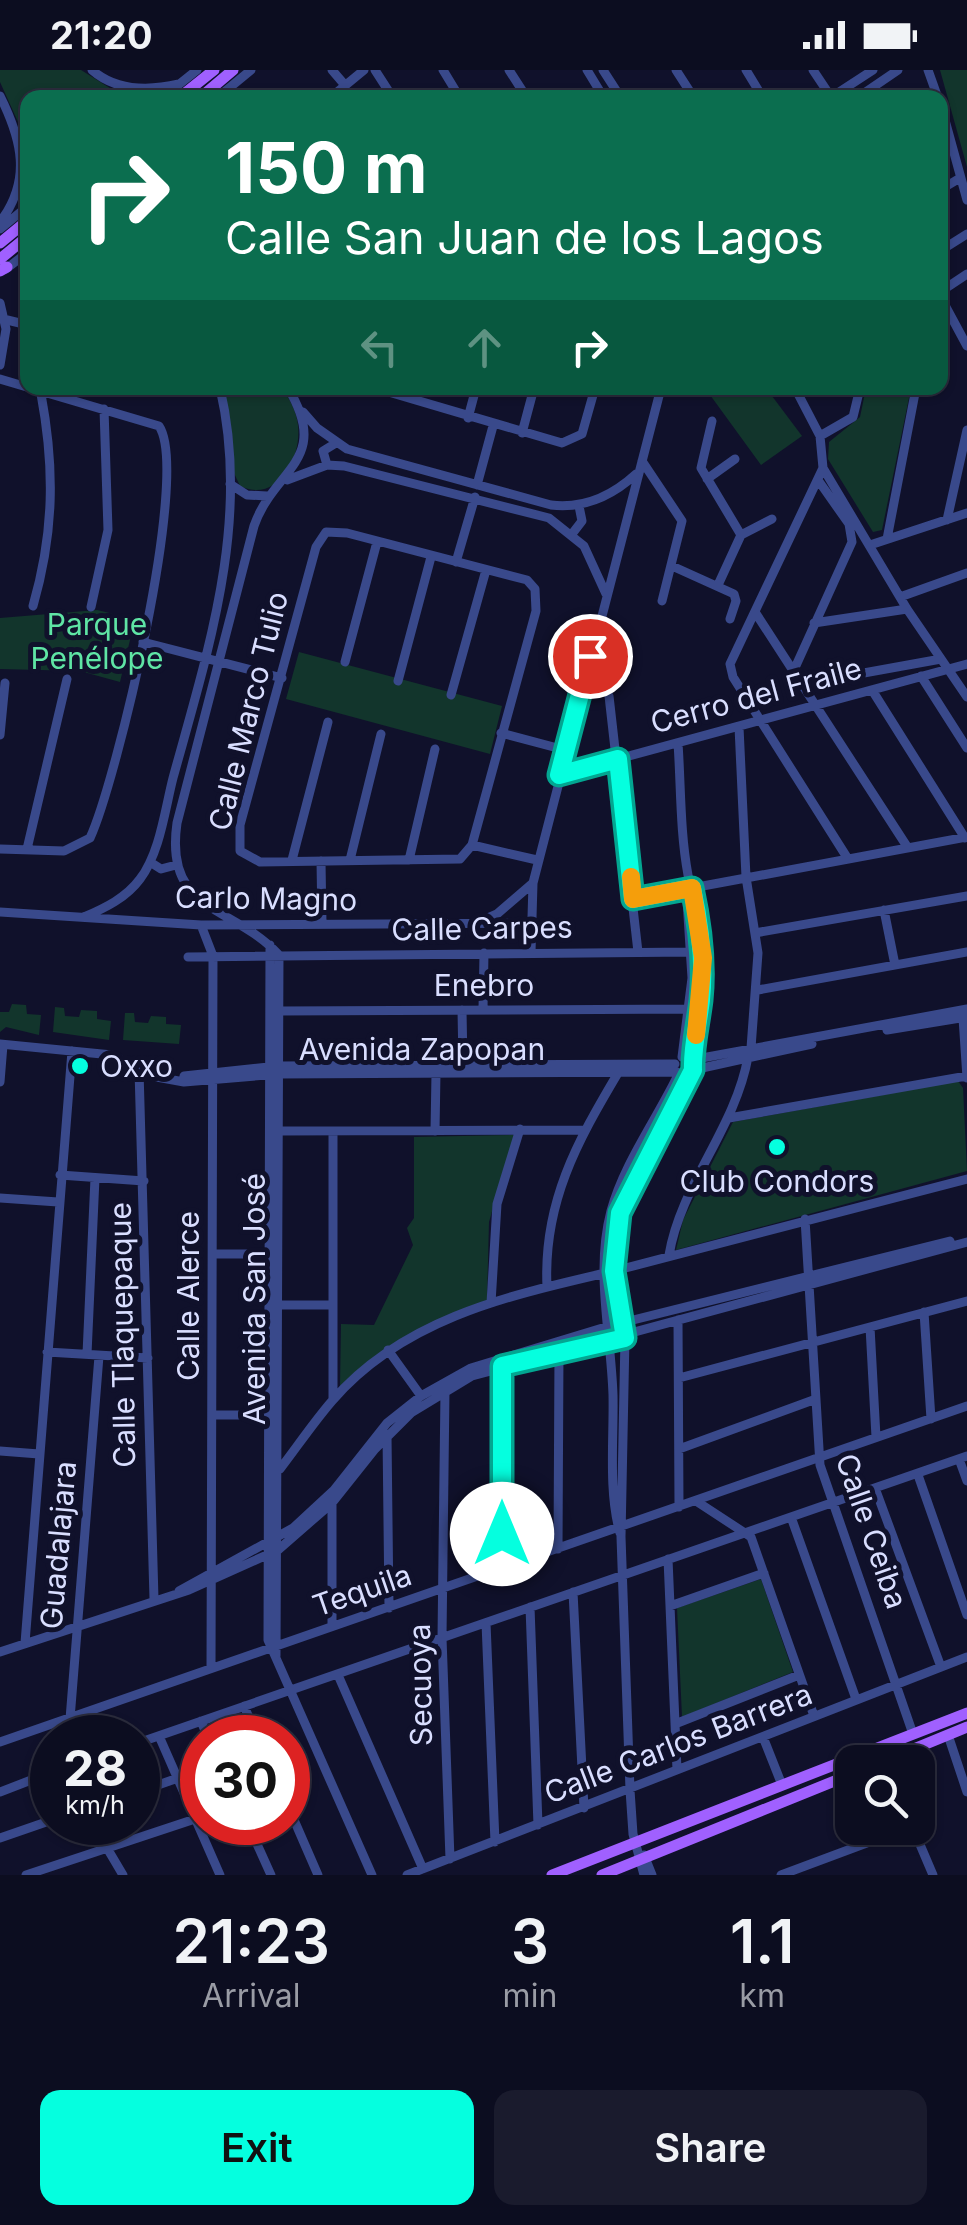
<!DOCTYPE html>
<meta charset="utf-8">
<style>
:root{--surface:#0c0d20;--page:#1a1b2d;--text:#f1f3f6;--muted:#9a9ca5;--line:#2c2d3e;--accent:#05ffdf}
body{margin:0;font-family:Inter,sans-serif;background:var(--page);color:var(--text);height:100vh;display:flex;flex-direction:column;font-size:38px;white-space:nowrap}
*{box-sizing:border-box;margin:0}
p{font-size:32px;color:var(--muted)}
.icon{flex:none;width:55px;height:55px;fill:none;stroke:currentColor;stroke-width:2;stroke-linecap:round;stroke-linejoin:round}
.map{position:relative;height:1805px;overflow:hidden}
.sheet{display:flex;flex-direction:column;background:var(--surface);flex:1}
.sheet>*{flex:none}
.hud{position:absolute;left:20px;top:20px;width:928px;height:305px;border-radius:20px;box-shadow:0 2px 8px #0004,0 0 0 2px var(--line);background:#0b6e4f;color:#fff;overflow:hidden}
.buttons{position:absolute;left:835px;top:1675px;display:grid;gap:20px}
.buttons a{display:grid;place-items:center;width:100px;height:100px;border-radius:20px;background:var(--surface);box-shadow:0 2px 8px #0004,0 0 0 2px var(--line);font-size:50px}
.speed{position:absolute;left:30px;top:1645px;display:flex;gap:20px;font-size:50px;font-weight:700;text-align:center}
.speed>*{display:grid;place-content:center;width:130px;height:130px;border-radius:50%;background:var(--surface);box-shadow:0 2px 8px #0004,0 0 0 2px var(--line);line-height:1}
.speed small{font-size:25px;font-weight:400}
.speed .limit{border:15px solid #d22;background:#fff;color:#111}
.pin{position:absolute;display:grid;place-items:center;width:85px;height:85px;color:#fff;margin:-42px;border:5px solid #fff;border-radius:50%;box-shadow:0 2px 10px #0007}
.me{position:absolute;width:110px;margin:-55px;rotate:0deg;stroke-linejoin:round;filter:drop-shadow(0 0 8px #0008)}
.turn{display:flex;align-items:center;gap:35px;height:210px;padding:0 40px;font-size:45px}
.turn .icon{width:130px;height:130px;stroke-width:2.5}
.turn b{display:block;font-size:70px;line-height:85px}
.lanes{display:flex;align-items:center;height:95px;padding:0 40px;background:#0003;justify-content:center;gap:50px;direction:ltr}
.lanes .off{opacity:.35}
.eta{display:flex;justify-content:space-evenly;align-items:center;height:170px;text-align:center}
.eta b{font-size:60px;font-weight:600;line-height:70px}
.action{display:flex;gap:20px;margin-top:auto;padding:20px 40px}
.action a{flex:1;height:115px;border-radius:20px;background:var(--accent);color:#111;font-size:40px;font-weight:600;line-height:115px;text-align:center}
.action a+a{background:var(--page);color:var(--text)}
.status{display:flex;justify-content:space-between;align-items:center;height:70px;padding:0 50px;background:var(--surface);direction:ltr}
.status svg{height:28px;fill:currentColor}
.map>svg:first-child{display:block}
.green{fill:#12352c}
.lines{fill:none;stroke-linecap:round;stroke-linejoin:round}
.minor{stroke:#39498b;stroke-width:9}
.major{stroke:#a060ff;stroke-width:11}
.route-casing{stroke:#03a691;stroke-width:25}
.route{stroke:#05ffdf;stroke-width:18}
.slow{stroke:#f59e0b;stroke-width:18}
.poi-dot{fill:#05ffdf;stroke:#10112b;stroke-width:4}
.labels{text-anchor:middle;dominant-baseline:central;stroke-width:10;stroke-linejoin:round;paint-order:stroke}
.park-label{font-size:30px;fill:#5fe5a5;stroke:#10112b}
.street-label{font-size:30px;fill:#d9deff;stroke:#10112b}
.poi-label{font-size:30px;fill:#d9deff;stroke:#10112b;text-anchor:start}
</style>
<div class="status"><b>21:20</b><svg viewBox="0 0 49 12"><path d="M0 12V9h3v3zM5 12V6h3v6zM10 12V3h3v9zM15 12V0h3v12zM26 1h20v11H26zM47 4h2v5h-2z"/></svg></div>
<div class="map">
<svg width="967" height="1805" viewBox="0 0 967 1805">
<rect width="100%" height="100%" fill="#10112b"/>
<path class="green" d="M0,0H81L113,20L134,25L162,23L157,28H28L27,72L0,12Z
M940,0H967V97Z
M225,318H282C290,330 296,340 298,355C302,388 277,434 240,416L234,403Z
M705,318H766L802,366L761,395Z
M866,318H911L882,460L873,462L828,389L829,372L860,347Z
M97,540L135,549L120,612L80,601L0,599V548Z
M299,582L502,636L490,684L286,629Z
M12,934L26,935L27,944L41,945L39,965L6,957L0,962V942H9Z
M55,937L64,938L65,946L79,947L81,940L97,941V949L111,951L109,970L53,962Z
M125,943H134L135,952L148,953L151,946L166,947V954L181,955L179,974L123,970Z
M958,1011L963,1018L967,1101L676,1180L683,1150L733,1052Z
M514,1065L489,1152L487,1231C428,1252 387,1274 340,1316L341,1254L374,1255L413,1175L407,1158L414,1148V1067Z
M761,1509L793,1602L682,1647L677,1538Z"/>
<g class="lines">
<path class="minor" d="M92,0C116,21 149,21 179,14
M332,0L344,14
M375,0L393,28
M443,0L460,28
M509,0L527,28
M587,0L604,28
M603,0L621,28
M676,0L694,28
M746,0L763,28
M813,0L831,27
M928,0L938,28
M0,26C22,70 32,110 0,152
M162,28L197,0
M217,28L251,0
M330,28L364,0
M830,28L873,0
M857,28L898,0
M940,32L967,130
M940,120L960,108
M0,159L28,136
M940,181L967,164
M6,199L28,182
M940,222L967,204
M940,226L967,276
M0,233L6,259L0,295
M3,249L28,255
M0,309L159,356C191,403 116,712 90,768L64,781L0,779
M375,318L562,373L582,364L595,318
M795,318L820,366L823,398L907,539L967,627
M303,342L317,358L347,379L551,435C585,439 612,426 636,404
M468,348L476,318
M712,351L701,398L741,465
M522,363L534,318
M820,366L853,347L860,318
M642,391L682,451L662,531
M327,395L323,381L336,373
M823,398L730,594L733,607L848,789
M707,409L735,389
M287,410L327,395L344,396L549,448L584,476L606,524
M230,414L247,425L267,426
M477,415L493,356
M947,450L967,360
M326,462L347,463L527,510L535,519L536,541L472,775L460,789L260,792L240,781V755L316,477Z
M572,464L582,451L579,436
M887,469L916,318
M870,475L967,443
M456,492L475,427
M672,496L734,524L736,531L730,549
M718,515L741,465L772,449
M900,527L967,503
M33,536C54,463 55,399 41,324
M91,537L108,460L104,339
M755,542L908,778
M814,553L907,539
M143,572L282,608
M345,592L377,472
M794,600L852,472L849,454L818,410
M921,606L967,678
M398,611L431,487
M803,614L941,589
M872,620L965,768
M451,625L486,500
M609,626L638,882
M739,657L746,807L758,883L751,978
M501,663L565,680
M0,665L5,613
M678,673C681,717 680,762 688,805C699,867 711,926 689,988
M559,705L967,594
M472,775L537,790
M27,779L67,609
M292,790L328,652
M350,790L381,664
M409,790L435,679
M321,791L322,854
M150,792L161,799L176,795
M633,829L967,767
M884,840L895,895
M0,842L201,855L532,853
M84,847C105,838 126,828 140,809C160,783 165,739 173,708C208,581 251,451 220,318
M474,854L497,844L533,813L661,318
M201,855L213,886L211,1598
M755,863L967,826
M270,875L268,1570L372,1805
M531,882L533,813
M188,887L691,882
M758,920L967,882
M483,939L484,883
M462,940L463,994
M279,941L690,939
M963,948L967,1008
M887,960L967,947
M0,974L112,985L151,1006L184,1012L279,1004L677,1002
M682,987L692,908L686,815
M691,990L967,939
M139,1000L154,1529
M693,1000L812,974
M184,1006L278,996L675,994
M0,1012L3,975
M729,1048L967,1006
M279,1061L584,1060
M333,1061V1329
M435,1061L436,1003
M60,1105L144,1111
M0,1128L58,1132
M805,1149L820,1395L913,1664
M213,1184H269
M669,1185C681,1114 735,1059 748,987
M614,1201L967,1109
M547,1217C543,1133 577,1072 618,1003
M491,1233L497,1134L520,1059
M279,1235H333
M924,1242L931,1349
M678,1250L679,1437
M870,1257L876,1367
M388,1280L421,1326
M47,1282L148,1288
M87,1284L95,1108
M502,1296V1498
M679,1308L967,1231
M445,1320L442,1568L450,1789
M213,1345H268
M387,1365L389,1538
M679,1379L816,1329
M0,1381L39,1384
M959,1389L967,1411
M280,1399C297,1377 313,1353 332,1331C401,1251 502,1227 601,1204
M918,1405L967,1545
M875,1418L941,1597
M696,1431L751,1467L814,1646
M791,1447L856,1629
M620,1463C608,1421 614,1368 613,1325C611,1263 595,1202 611,1141C624,1093 657,1049 679,1003
M558,1479L559,1281
M668,1489L677,1700
M179,1521L293,1458L334,1420L387,1353L421,1326L471,1298L609,1256L950,1171
M573,1522L584,1738
M670,1536L764,1503
M530,1537L538,1755
M486,1553L495,1772
M332,1556V1434
M25,1573L72,981
M0,1582L189,1520L278,1480L332,1433L375,1379L411,1343L472,1306L967,1172
M276,1586L279,885C232,834 164,843 177,753L254,456C274,398 332,391 288,318
M338,1605L423,1799
M244,1636L258,1668
M201,1651L208,1668
M675,1654L799,1605
M948,1665L967,1722
M159,1666L220,1805
M763,1667L782,1715
M77,1668L70,1649L99,1286
M0,1672L967,1336
M138,1673L967,1386
M0,1722L52,1702
M138,1722L178,1708
M288,1736L318,1805
M247,1752L271,1805
M913,1758L933,1805
M0,1768L52,1750
M107,1778L123,1805
M644,1785L652,1805
M26,1805L195,1749
M407,1805L967,1587
M644,1805L633,1764L630,1720L621,1467L625,1267L614,1176L627,1125L688,1004
M781,1805L907,1758"/>
<path class="major" d="M179,28L214,0
M200,28L233,0
M0,173L28,150
M0,189L28,166
M0,201L7,197
M882,1692L967,1657
M552,1805L967,1643
M602,1805L852,1704"/>
</g>
<g class="lines">
<g class="route-casing">
<path id="route" d="M502,1464V1296L625,1268L614,1201L620,1143L693,1000C692,978 698,955 701,930C705,892 700,855 692,818L633,829L618,689L559,705L590,586"/>
</g>
<use href="#route" class="route"/>
<path class="slow" d="M631,807L633,829L692,818L703,888L696,965"/>
</g>
<g class="poi-dot">
<circle cx="80" cy="996" r="10"/>
<circle cx="777" cy="1077" r="10"/>
</g>
<g class="labels">
<g class="park-label">
<text x="97" y="554">Parque<tspan x="97" dy="34">Penélope</tspan></text>
</g>
<g class="street-label">
<text transform="translate(756 625) rotate(-15)">Cerro del Fraile</text>
<text transform="translate(248 641) rotate(-76)">Calle Marco Tulio</text>
<text transform="translate(266 828) rotate(1)">Carlo Magno</text>
<text transform="translate(482 858) rotate(-1)">Calle Carpes</text>
<text x="484" y="915">Enebro</text>
<text x="422" y="979">Avenida Zapopan</text>
<text transform="translate(188 1226) rotate(-90)">Calle Alerce</text>
<text transform="translate(254 1229) rotate(-90)">Avenida San José</text>
<text transform="translate(122 1265) rotate(-91)">Calle Tlaquepaque</text>
<text transform="translate(872 1461) rotate(71)">Calle Ceiba</text>
<text transform="translate(58 1475) rotate(-85)">Guadalajara</text>
<text transform="translate(362 1520) rotate(-19)">Tequila</text>
<text transform="translate(420 1615) rotate(-91)">Secuoya</text>
<text transform="translate(678 1673) rotate(-21)">Calle Carlos Barrera</text>
</g>
<g class="poi-label">
<text x="100" y="996">Oxxo</text>
<text x="777" y="1111" text-anchor="middle">Club Condors</text>
</g>
</g>
</svg>
<div class="buttons">
<a><svg class="icon" aria-label="search" viewBox="0 0 24 24"><circle cx="10" cy="10" r="6"/><path d="M15 15l6 6"/></svg></a>
</div>
<div class="speed"><div>28<small>km/h</small></div><div class="limit">30</div></div>
<div class="pin" style="left:590px;top:586px;background:#d93025"><svg class="icon" aria-label="arrive" viewBox="0 0 24 24"><path d="M6 21V4h12l-3 4 3 4H6"/></svg></div>
<svg class="me" style="left:502px;top:1464px" viewBox="-20 -20 40 40"><circle r="19" fill="#fff"/><path d="M0-13L10 11 0 6-10 11z" fill="#05ffdf"/></svg>
<div class="hud">
<div class="turn"><svg class="icon" aria-label="right" viewBox="0 0 24 24"><path d="M7 20v-9h11M14 6l5 5-5 5"/></svg><div><b>150 m</b>Calle San Juan de los Lagos</div></div>
<div class="lanes"><svg class="icon off" aria-label="left" viewBox="0 0 24 24"><path d="M17 20v-9H6M10 6l-5 5 5 5"/></svg><svg class="icon off" aria-label="ahead" viewBox="0 0 24 24"><path d="M12 20V5M6 11l6-6 6 6"/></svg><svg class="icon" aria-label="right" viewBox="0 0 24 24"><path d="M7 20v-9h11M14 6l5 5-5 5"/></svg></div>
</div>
</div>
<section class="sheet">
<div class="eta">
<div><b>21:23</b><p>Arrival</p></div>
<div><b>3</b><p>min</p></div>
<div><b>1.1</b><p>km</p></div>
</div>
<div class="action"><a>Exit</a><a>Share</a></div>
</section>
